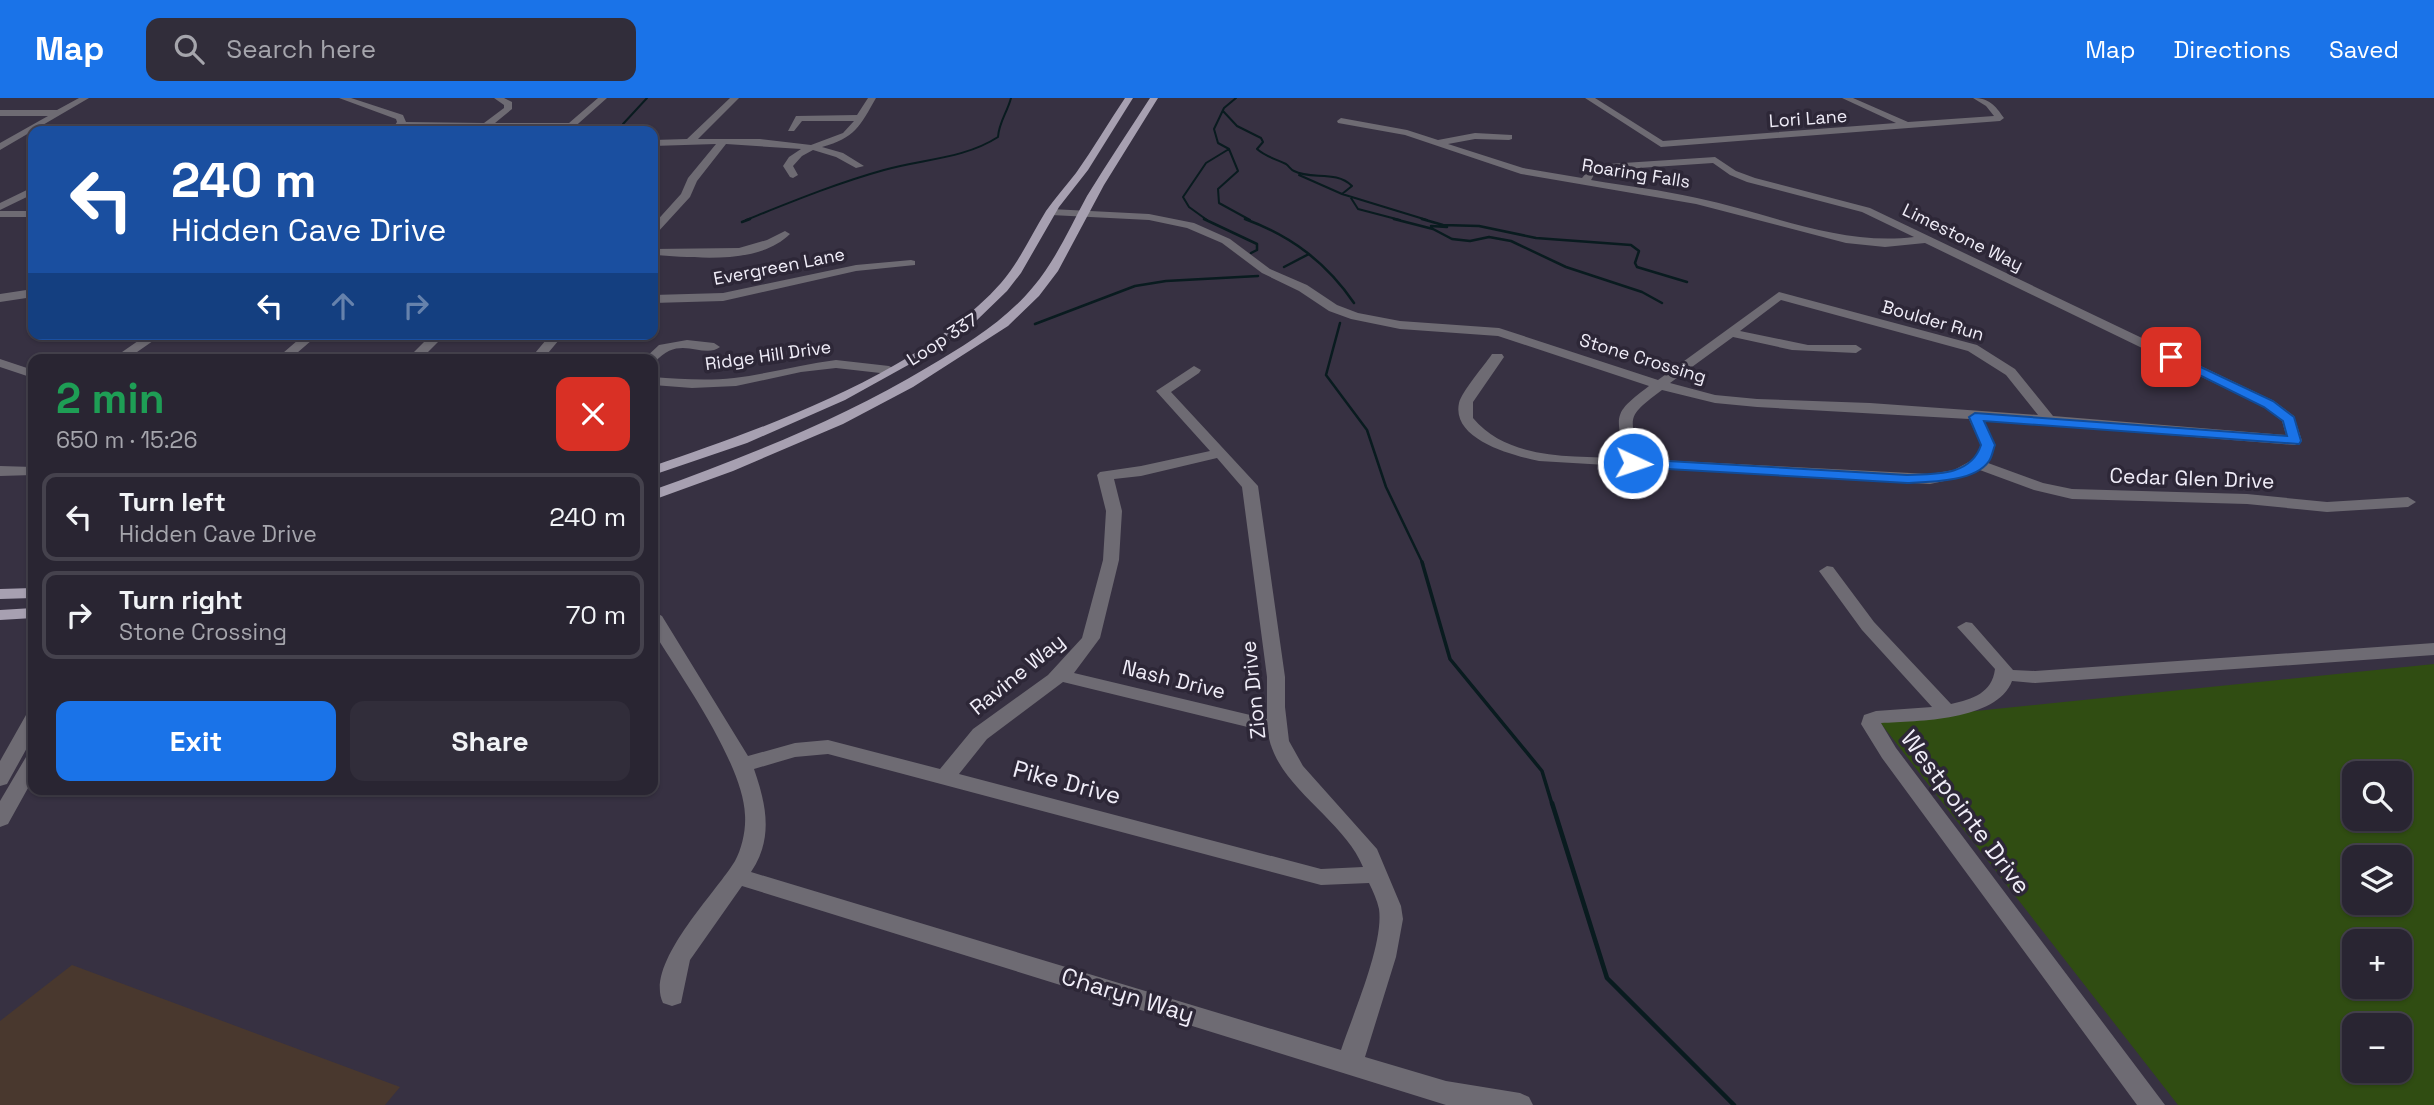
<!DOCTYPE html>
<meta charset="utf-8">
<style>
:root{--surface:#292532;--page:#312d3a;--text:#f1f3f6;--muted:#a5a5ac;--line:#45424d;--accent:#1a73e8}
body{margin:0;font-family:"Space Grotesk",sans-serif;background:var(--page);color:var(--text);height:100vh;display:flex;flex-direction:column;font-size:26px;white-space:nowrap}
*{box-sizing:border-box;margin:0}
p{font-size:23px;color:var(--muted)}
.icon{flex:none;width:38px;height:38px;fill:none;stroke:currentColor;stroke-width:2;stroke-linecap:round;stroke-linejoin:round}
.map{position:relative;flex:1;overflow:hidden}
.panel{position:absolute;left:28px;top:256px;width:630px;height:441px;display:flex;flex-direction:column;background:var(--surface);border-radius:14px;box-shadow:0 2px 5px #0004,0 0 0 2px var(--line)}
.panel>*{flex:none}
.hud{position:absolute;left:28px;top:28px;width:630px;height:214px;border-radius:14px;box-shadow:0 2px 5px #0004,0 0 0 2px var(--line);background:#1a4fa0;color:#fff;overflow:hidden}
.controls{position:absolute;left:2342px;top:663px;display:grid;gap:14px}
.controls a{display:grid;place-items:center;width:70px;height:70px;border-radius:14px;background:var(--surface);box-shadow:0 2px 5px #0004,0 0 0 2px var(--line);font-size:35px}
.pin{position:absolute;display:grid;place-items:center;width:60px;height:60px;color:#fff;margin:-30px;border-radius:14px;box-shadow:0 4px 10px #0006}
.me{position:absolute;width:77px;margin:-38px;rotate:93deg;stroke-linejoin:round;filter:drop-shadow(0 0 5px #0008)}
.turn{display:flex;align-items:center;gap:24px;height:147px;padding:0 28px;font-size:32px}
.turn .icon{width:91px;height:91px;stroke-width:2.5}
.turn b{display:block;font-size:49px;line-height:60px}
.lanes{display:flex;align-items:center;height:66px;padding:0 28px;background:#0003;justify-content:center;gap:35px;direction:ltr}
.lanes .off{opacity:.35}
.round{display:grid;place-items:center;flex:none;width:74px;height:74px;border-radius:14px;background:var(--page)}
.summary{display:flex;align-items:center;justify-content:space-between;height:119px;padding:0 28px}
h1{font-size:42px;font-weight:700;line-height:52px;color:#1e9e55}
.button{display:flex;gap:14px;margin-top:auto;padding:14px 28px}
.button a{flex:1;height:80px;border-radius:14px;background:var(--accent);color:#fff;font-size:28px;font-weight:700;line-height:80px;text-align:center}
.button a+a{background:var(--page);color:var(--text)}
ul{padding:0;list-style:none}
li{display:flex;align-items:center;gap:21px;height:88px;margin:0 14px 10px;padding:0 14px;border:4px solid var(--line);border-radius:14px}
li div{flex:1}
li b{display:block;font-size:26px}
li em{font-style:normal}
header{display:flex;align-items:center;gap:42px;box-sizing:border-box;height:98px;padding:0 35px;background:var(--accent);color:#fff}
header strong{font-size:33px}
nav{display:flex;gap:38px;margin-inline-start:auto;font-size:24px}
.search{width:490px;height:63px;background:var(--page);display:flex;align-items:center;gap:18px;box-sizing:border-box;padding:0 24px;border-radius:14px;color:var(--muted);font-size:26px}
.map>svg:first-child{display:block}
.commercial{fill:#49382e}
.green{fill:#304d12;fill-rule:evenodd}
.lines{fill:none;stroke-linecap:round;stroke-linejoin:round}
.stream-far3{stroke:#091b1f;stroke-width:2}
.stream-far2{stroke:#091b1f;stroke-width:2.5}
.stream-far1{stroke:#091b1f;stroke-width:3.5}
.stream{stroke:#091b1f;stroke-width:4.5}
.minor{fill:#6e6b73;fill-rule:evenodd}
.major{fill:#a7a0b1;fill-rule:evenodd}
.route{fill:#1a73e8;stroke:#114b97;stroke-width:2}
.labels{text-anchor:middle;dominant-baseline:central;stroke-width:7;stroke-linejoin:round;paint-order:stroke}
.far-street-label{font-size:18px;fill:#f0edf8;stroke:#2d2737}
.street-label{font-size:21px;fill:#f0edf8;stroke:#2d2737}
.near-street-label{font-size:24px;fill:#f0edf8;stroke:#2d2737}
</style>
<header>
<strong>Map</strong>
<div class="search"><svg class="icon" aria-label="search" viewBox="0 0 24 24"><circle cx="10" cy="10" r="6"/><path d="M15 15l6 6"/></svg>Search here</div>
<nav><a>Map</a><a>Directions</a><a>Saved</a></nav>
</header>
<div class="map">
<svg width="2434" height="1007" viewBox="0 0 2434 1007">
<rect width="100%" height="100%" fill="#373142"/>
<path class="commercial" d="M72,867L400,989L385,1007H0V923Z"/>
<path class="green" d="M2434,566V1007H2178L1879,623ZM2354,676H2399V721H2354ZM2354,760H2399V805H2354ZM2354,844H2399V889H2354ZM2354,928H2399V973H2354Z"/>
<g class="lines">
<path class="stream-far3" d="M1236,0L1224,10L1214,31L1218,45L1229,51L1238,73L1218,91L1219,105L1250,122
M1223,13L1237,28L1261,40L1263,44L1257,51C1266,59 1276,61 1286,66C1289,68 1291,72 1294,73C1311,82 1336,72 1352,88L1342,96L1427,122
M623,26L647,0
M1299,77L1342,96
M1351,100L1358,111L1400,122
M746,122C791,104 837,85 884,72C922,61 964,61 998,39C999,24 1007,15 1011,0
M1207,122L1189,109L1183,99L1206,65L1229,51"/>
<path class="stream-far2" d="M1204,121L1257,146V152L1251,155
M1245,121C1291,138 1326,164 1354,205
M1394,121L1433,131L1452,141L1470,143L1489,139L1511,143L1566,169L1642,194L1662,205
M1422,121L1443,127L1479,128L1536,140L1631,147L1639,153L1635,165L1637,169L1687,184
M742,124L750,121
M1431,128L1447,129
M1284,169L1309,156
M1340,225L1326,277L1367,332L1386,389L1423,466
M1035,226L1135,188L1166,183L1258,178"/>
<path class="stream-far1" d="M1422,464L1450,561L1542,673L1552,706"/>
<path class="stream" d="M1552,705L1607,880L1734,1007"/>
<path class="minor" d="M79,0H89L0,52V45L48,18H0V12H57Z
M339,0H351L403,17L406,24L484,25L504,10V7L494,0H504L512,4V11L495,25H569L598,0H607L570,33H561L562,31L402,30L400,33H391L397,24L396,21Z
M730,0H739L698,41H760L811,47L843,35L854,23H802L794,33H788L796,18L857,17L868,0H876C860,28 855,40 822,49L843,55L864,68L856,70L836,59L813,52L802,58L793,68L798,77L793,80L790,79L783,68L789,59L801,51L726,46L697,83L690,99L657,135L653,136V127L681,96L688,80L716,46L653,48V42L687,41Z
M1585,0H1595L1663,43L1896,25L1842,0H1853L1908,24L1994,18L1986,8L1973,0C1989,0 1995,7 2004,20L2000,23L1661,49Z
M1341,20L1407,32L1438,42L1475,35L1512,37V41L1509,42L1475,41L1448,46L1523,70L1582,80L1588,73L1608,66L1715,59L1736,73L1755,80L1870,110L2274,303L2294,318L2302,343L2295,347L1983,322L1995,347L1988,365L2043,385L2072,391L2247,396L2327,404L2408,399L2416,404L2408,409L2327,414L2247,406L2072,401L2034,392L1977,371L1963,379L1930,386L1539,363C1514,358 1451,342 1459,305C1462,293 1484,268 1492,256H1502L1504,259L1473,304V320C1509,363 1574,358 1625,360C1616,316 1612,316 1649,288L1498,238L1400,231L1351,221L1329,213L1299,193L1262,175L1222,145L1187,130L1149,122L1051,117L1046,114L1051,111L1149,116L1194,125L1230,141L1270,171L1307,187L1337,207L1358,215L1400,223L1499,230L1658,282L1779,194L1977,247L2015,271L2053,318L2286,337L2282,323L2264,309L1925,145L1885,149L1846,145L1696,106L1521,76L1405,37L1338,25L1337,23ZM1713,65L1730,77L1747,84L1862,114L1914,139C1839,148 1769,115 1697,100C1662,92 1626,88 1591,82L1594,77L1609,72ZM1781,202L1968,253L2006,277L2038,317L1870,305L1757,301L1715,297L1670,285L1733,239L1792,252L1856,255L1862,251L1856,247H1808L1740,233ZM1662,292L1715,305L1757,309L1969,321L1981,347L1976,360L1954,372L1930,376L1640,361C1630,317 1625,320 1662,292Z
M33,89V96L0,112V105Z
M0,113H33V119H0Z
M785,133L790,136C757,168 695,159 653,157V151L739,150L767,142Z
M911,162L915,163V167L856,173L723,203L653,205V197L723,195L856,167Z
M33,191V199L0,204V196Z
M148,236H163L127,261H112Z
M305,236H319L290,261H276Z
M432,236H446L421,261H407Z
M551,236H564L543,261H530Z
M687,242L714,245L720,249C703,262 680,235 655,264L653,261H644L659,247Z
M0,261L33,272V280L0,269Z
M836,262L889,268L896,272L889,276L836,270L801,274L736,288L692,290L653,287V279C680,281 707,283 734,280C768,276 802,266 836,262Z
M1194,268L1201,272L1199,275L1171,294L1258,388L1285,579V609L1289,643L1303,668L1377,751L1401,808L1403,821L1396,859L1365,959L1446,983L1520,995L1529,999L1533,1007H1446L742,788L690,862L681,905L672,908L663,905C644,866 715,796 735,763C742,750 746,732 745,717C743,665 681,579 653,533V513L662,518L748,658L795,645L828,642L940,671L973,631L1048,577L1082,540L1103,462L1106,413L1097,377L1100,374L1141,368L1210,353L1156,293ZM1217,360L1242,389L1267,579V621L1074,575L1100,540L1119,462L1122,413L1114,381L1141,378ZM1063,584L1268,634C1274,687 1344,721 1363,769L1321,771L959,676L987,641ZM828,656L1321,787L1369,785C1373,793 1377,802 1379,811C1384,846 1353,916 1341,952L751,774C774,740 766,706 754,671L795,659Z
M0,368L33,369V377L0,378Z
M1827,468L1833,469L1874,524L1951,606C1973,601 1992,595 1995,571L1957,529L1966,524L1972,525L2013,572L2035,573L2434,545V557L2035,585L2012,583C1997,623 1917,623 1881,625L1896,650L2165,1007H2137L1882,660L1861,626L1864,617L1876,613L1932,609L1862,532L1819,473Z
M33,616V639L7,686L0,688V663L26,617Z
M33,657V681L8,726L0,729V703L26,659Z"/>
<path class="major" d="M1125,0H1133L1088,72L1059,109L1021,175L1007,193L976,223L937,251L845,302L747,345L653,377V368C765,330 921,275 1001,185C1020,163 1031,137 1046,113C1055,100 1066,88 1076,75C1093,51 1108,25 1125,0Z
M1150,0H1158L1104,87L1058,173L1039,198L1008,228L913,289L843,326L733,373L653,402V392C748,358 841,321 928,269C966,247 1005,223 1033,189C1056,162 1070,129 1087,98C1107,65 1129,33 1150,0Z
M33,490V500L0,501V491Z
M33,510V520L0,522V512Z"/>
</g>
<path class="route" d="M2171,255L2273,303L2294,319L2301,343L2299,346L1984,323L1995,347C1993,352 1992,359 1989,363C1975,384 1930,384 1907,385L1633,369L1626,365L1633,361L1907,377C1935,376 1971,378 1981,347L1969,319L1975,315L2287,338L2283,323L2264,309L2167,261L2165,259Z"/>
<g class="labels">
<g class="far-street-label">
<text transform="translate(1808 20) rotate(-4)">Lori Lane</text>
<text transform="translate(1636 75) rotate(9)">Roaring Falls</text>
<text transform="translate(1963 139) rotate(26)">Limestone Way</text>
<text transform="translate(779 168) rotate(-11)">Evergreen Lane</text>
<text transform="translate(1933 222) rotate(16)">Boulder Run</text>
<text transform="translate(942 241) rotate(-33)">Loop 337</text>
<text transform="translate(768 257) rotate(-8)">Ridge Hill Drive</text>
<text transform="translate(1643 260) rotate(17)">Stone Crossing</text>
</g>
<g class="street-label">
<text transform="translate(2192 380) rotate(2)">Cedar Glen Drive</text>
<text transform="translate(1017 576) rotate(-39)">Ravine Way</text>
<text transform="translate(1174 581) rotate(14)">Nash Drive</text>
<text transform="translate(1253 592) rotate(-96)">Zion Drive</text>
</g>
<g class="near-street-label">
<text transform="translate(1067 684) rotate(15)">Pike Drive</text>
<text transform="translate(1966 714) rotate(53)">Westpointe Drive</text>
<text transform="translate(1128 897) rotate(17)">Charyn Way</text>
</g>
</g>
</svg>
<div class="controls">
<a><svg class="icon" aria-label="search" viewBox="0 0 24 24"><circle cx="10" cy="10" r="6"/><path d="M15 15l6 6"/></svg></a>
<a><svg class="icon" aria-label="layers" viewBox="0 0 24 24"><path d="M12 4l9 5-9 5-9-5zM3 14l9 5 9-5"/></svg></a>
<a>+</a>
<a>−</a>
</div>
<div class="pin" style="left:2171px;top:259px;background:#d93025"><svg class="icon" aria-label="arrive" viewBox="0 0 24 24"><path d="M6 21V4h12l-3 4 3 4H6"/></svg></div>
<svg class="me" style="left:1633px;top:365px" viewBox="-20 -20 40 40"><circle r="17" fill="#1a73e8" stroke="#fff" stroke-width="3"/><path d="M0-11L8 9 0 5-8 9z" fill="#fff"/></svg>
<div class="hud">
<div class="turn"><svg class="icon" aria-label="left" viewBox="0 0 24 24"><path d="M17 20v-9H6M10 6l-5 5 5 5"/></svg><div><b>240 m</b>Hidden Cave Drive</div></div>
<div class="lanes"><svg class="icon" aria-label="left" viewBox="0 0 24 24"><path d="M17 20v-9H6M10 6l-5 5 5 5"/></svg><svg class="icon off" aria-label="ahead" viewBox="0 0 24 24"><path d="M12 20V5M6 11l6-6 6 6"/></svg><svg class="icon off" aria-label="right" viewBox="0 0 24 24"><path d="M7 20v-9h11M14 6l5 5-5 5"/></svg></div>
</div>
<section class="panel">
<div class="summary"><div><h1>2 min</h1><p>650 m · 15:26</p></div><a class="round" style="background:#d93025;color:#fff"><svg class="icon" aria-label="close" viewBox="0 0 24 24"><path d="M6 6l12 12M18 6L6 18"/></svg></a></div>
<ul>
<li><svg class="icon" aria-label="left" viewBox="0 0 24 24"><path d="M17 20v-9H6M10 6l-5 5 5 5"/></svg><div><b>Turn left</b><p>Hidden Cave Drive</p></div><em>240 m</em></li>
<li><svg class="icon" aria-label="right" viewBox="0 0 24 24"><path d="M7 20v-9h11M14 6l5 5-5 5"/></svg><div><b>Turn right</b><p>Stone Crossing</p></div><em>70 m</em></li>
</ul>
<div class="button"><a>Exit</a><a>Share</a></div>
</section>
</div>
